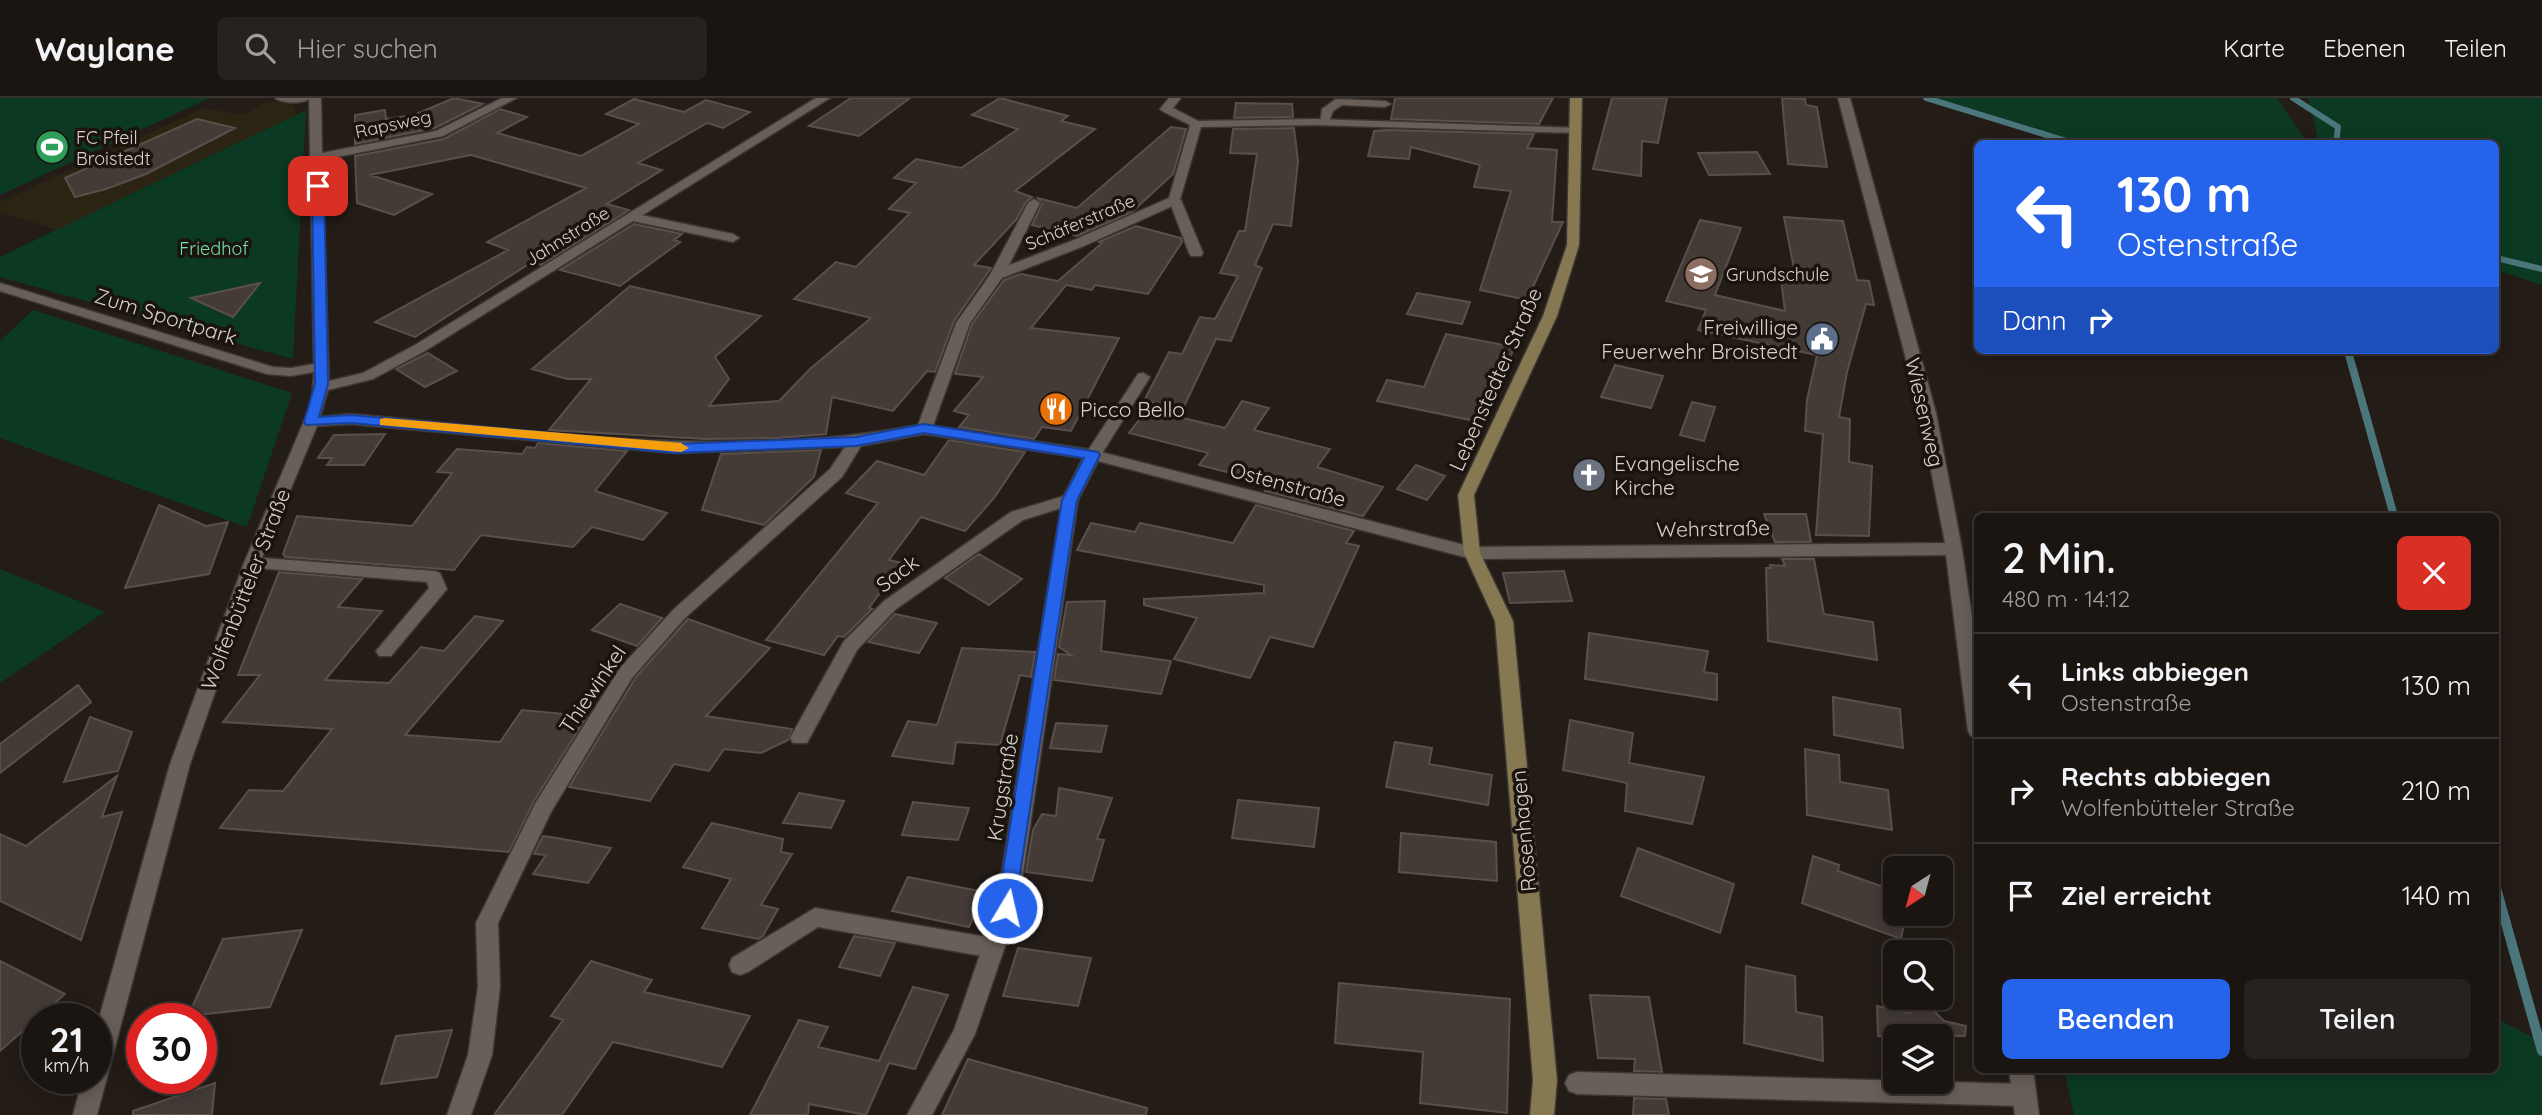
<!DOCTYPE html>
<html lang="de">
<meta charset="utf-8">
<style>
:root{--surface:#1a1511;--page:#27221f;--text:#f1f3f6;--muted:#9f9f9f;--line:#383431;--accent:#2563eb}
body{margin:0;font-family:Quicksand,sans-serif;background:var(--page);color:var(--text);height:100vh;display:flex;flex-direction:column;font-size:26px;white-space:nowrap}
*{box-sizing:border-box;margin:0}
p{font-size:23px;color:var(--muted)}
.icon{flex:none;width:38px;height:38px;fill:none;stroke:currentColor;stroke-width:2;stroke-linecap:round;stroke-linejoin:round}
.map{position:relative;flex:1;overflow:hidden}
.drawer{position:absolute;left:1974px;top:415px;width:525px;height:560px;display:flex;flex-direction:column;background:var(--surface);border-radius:10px;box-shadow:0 4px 18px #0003,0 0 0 2px var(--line)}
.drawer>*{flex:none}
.guide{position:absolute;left:1974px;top:42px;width:525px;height:214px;border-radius:10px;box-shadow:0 4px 18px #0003,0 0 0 2px var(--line);background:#2563eb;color:#fff;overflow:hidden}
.needle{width:46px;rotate:216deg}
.controls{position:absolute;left:1883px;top:758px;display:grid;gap:14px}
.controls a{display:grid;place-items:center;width:70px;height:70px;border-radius:10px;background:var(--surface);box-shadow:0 4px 18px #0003,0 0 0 2px var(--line);font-size:35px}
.speed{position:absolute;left:21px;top:905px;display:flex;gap:14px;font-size:35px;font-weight:700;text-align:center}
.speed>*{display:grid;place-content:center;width:91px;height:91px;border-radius:50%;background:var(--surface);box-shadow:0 4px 18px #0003,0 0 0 2px var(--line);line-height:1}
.speed small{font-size:18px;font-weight:400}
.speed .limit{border:10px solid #d22;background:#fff;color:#111}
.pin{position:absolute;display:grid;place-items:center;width:60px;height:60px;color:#fff;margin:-30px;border-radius:14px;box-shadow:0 4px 10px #0006}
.me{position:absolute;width:77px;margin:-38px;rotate:9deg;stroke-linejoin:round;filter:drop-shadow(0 0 5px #0008)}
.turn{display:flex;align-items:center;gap:24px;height:147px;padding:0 28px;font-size:32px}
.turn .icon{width:91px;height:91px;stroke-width:2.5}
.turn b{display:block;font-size:49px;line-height:60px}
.then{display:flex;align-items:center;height:66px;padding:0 28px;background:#0003;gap:14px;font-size:26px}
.round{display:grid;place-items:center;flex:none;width:74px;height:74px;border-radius:10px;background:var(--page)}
.summary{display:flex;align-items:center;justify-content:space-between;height:119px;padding:0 28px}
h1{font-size:42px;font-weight:600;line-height:52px}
.cta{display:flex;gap:14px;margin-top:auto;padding:14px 28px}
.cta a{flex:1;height:80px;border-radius:10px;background:var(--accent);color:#fff;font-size:28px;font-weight:600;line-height:80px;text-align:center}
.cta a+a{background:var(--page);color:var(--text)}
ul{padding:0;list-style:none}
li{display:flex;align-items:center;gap:21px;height:105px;padding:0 28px;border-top:2px solid var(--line)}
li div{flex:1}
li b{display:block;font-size:26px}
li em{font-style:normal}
header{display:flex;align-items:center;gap:42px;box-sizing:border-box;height:98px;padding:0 35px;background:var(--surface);border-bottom:2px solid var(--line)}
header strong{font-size:33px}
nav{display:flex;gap:38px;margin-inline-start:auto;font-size:24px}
.search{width:490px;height:63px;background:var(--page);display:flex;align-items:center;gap:18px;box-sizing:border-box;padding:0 24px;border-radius:10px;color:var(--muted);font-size:26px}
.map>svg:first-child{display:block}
.education{fill:#2b2413}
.green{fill:#0c3922}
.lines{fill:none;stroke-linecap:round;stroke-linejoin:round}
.stream-far2{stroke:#4a767c;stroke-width:6}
.stream-far1{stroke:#4a767c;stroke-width:8}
.stream{stroke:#4a767c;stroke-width:10}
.building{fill:#443b37;stroke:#594f4b;stroke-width:2}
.lane-casing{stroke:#3c3734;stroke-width:3}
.street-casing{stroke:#3c3734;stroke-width:3}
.secondary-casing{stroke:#3c3734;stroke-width:3}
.lane{fill:#675f58;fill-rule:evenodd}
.street{fill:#675f58;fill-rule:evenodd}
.secondary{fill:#867851;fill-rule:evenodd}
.route{fill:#2563eb;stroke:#184099;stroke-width:2}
.slow{fill:#f59e0b}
.labels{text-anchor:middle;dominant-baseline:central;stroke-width:7;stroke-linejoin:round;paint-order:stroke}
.far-street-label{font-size:18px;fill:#d6d1cd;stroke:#1a130e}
.far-poi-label{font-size:18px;fill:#d6d1cd;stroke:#1a130e;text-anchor:start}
.far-park-label{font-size:18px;fill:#73e2a4;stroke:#1a130e}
.street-label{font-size:21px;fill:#d6d1cd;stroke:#1a130e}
.poi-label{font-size:21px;fill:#d6d1cd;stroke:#1a130e;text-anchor:start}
</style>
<header>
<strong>Waylane</strong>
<div class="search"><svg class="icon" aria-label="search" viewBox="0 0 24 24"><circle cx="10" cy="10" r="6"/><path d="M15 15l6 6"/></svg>Hier suchen</div>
<nav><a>Karte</a><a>Ebenen</a><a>Teilen</a></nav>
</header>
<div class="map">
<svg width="2542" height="1017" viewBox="0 0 2542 1017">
<rect width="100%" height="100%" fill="#231c17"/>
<path class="education" d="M268,3L292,6L297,16L57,132L0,114V104L204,10L242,17Z"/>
<path class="green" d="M0,0H210L0,97Z
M1934,0H2277L2307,45H2083Z
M2308,0H2542V187L2496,172V46L2319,45Z
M306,12L293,261L0,179V159Z
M33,212L292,295L247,429L0,340V243Z
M0,471L105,514L0,585Z
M2496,920L2542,944V1017H2074L2064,971H2496Z"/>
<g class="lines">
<path class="stream-far2" d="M1926,0L2076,46
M2293,0L2338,29L2336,46
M2496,160L2542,171
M2348,252L2350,258"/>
<path class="stream-far1" d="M2349,257L2394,418"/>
<path class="stream" d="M2496,790L2542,953"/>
</g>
<path class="building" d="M454,0L483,6L435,30L355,46V17L385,12L386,21L414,17Z
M851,0H910L859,38L809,28Z
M1000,0L1068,18L1061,23L1095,31L1015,93L1032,99L1026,104L1016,122L974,167L991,170L954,223L935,274L927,273L893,313L832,299L826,336L777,340L706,341L549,332L591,281H567L532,271L630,188L761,218L715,259L729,281L709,308L779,303L811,270L871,220L794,201L836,164L856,169L910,115L889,111L916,85L894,80L916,61L961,70L1018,31L972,17Z
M1395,0H1553L1539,26L1391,21Z
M1612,0H1667L1658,45L1642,43L1641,78L1593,71Z
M1782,0L1805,1L1806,7L1817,9L1827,69L1788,66Z
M634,1L684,14L706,2L750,14L723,30L707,25L638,65L662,72L607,106L629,112L541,167L532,164L415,239L375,224L508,152L487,144L586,90L471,57L370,77L432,96L394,117L357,105L355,58L444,41L500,11L527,19L497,35L581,58L639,26L606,16Z
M1236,5L1292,6L1293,19L1234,20Z
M197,21L235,30L146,76L106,91L75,99L65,80Z
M1171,29L1186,31L1173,76L1132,114L1077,138L1032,127L1042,106L1038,100L1077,110Z
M1294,30L1298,63L1291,128L1273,126L1255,167L1262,170L1231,243L1216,241L1179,319L1225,330L1242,303L1269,310L1254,332L1330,351L1317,369L1383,389L1363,418L1265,393L1270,385L1199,367L1208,355L1129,335L1153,304L1144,303L1169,254L1182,256L1200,219L1215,221L1238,178L1220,175L1239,133H1245L1257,56L1230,55L1233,31Z
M1388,32L1534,36L1527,50L1557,52L1552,124H1563L1527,202L1480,192L1511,93L1474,89L1480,67L1411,49L1409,61L1368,58L1374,33Z
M1757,54L1770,76L1709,77L1698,55Z
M1784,119L1843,123L1857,182L1869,183L1874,207L1866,206L1847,274L1839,319L1850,321L1849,364L1872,368L1869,438L1816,437L1823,336L1805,333L1807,302L1817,257L1698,232L1706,212L1666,203L1700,122L1741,130L1715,197L1785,213L1780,174L1795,176Z
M634,126L682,136L674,142L680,144L620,188L560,172Z
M1136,128L1181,140L1182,144L1148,196L1095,187L1092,192L1066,187L1031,230L1119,240L1071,333L1042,329L1034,341L959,329L969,317L954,313L983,279L955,276L972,226L1004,182L1021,176L1058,183L1102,145L1099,144Z
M260,185L233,219L191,200Z
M1417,195L1470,204L1462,226L1407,216Z
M1446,236L1514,249L1506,271L1501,270L1480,324L1377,303L1387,282L1424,289Z
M428,255L457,273L425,289L396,271Z
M1615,267L1663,278L1651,310L1601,299Z
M1692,304L1715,309L1704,343L1680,337Z
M385,336L364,367H327L332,360H318L334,337Z
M949,342L1025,354L994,400L965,433L921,419L889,462L902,465L869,510L872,511L844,539L838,538L824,557L766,542L878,405L846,395L877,363L924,377Z
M538,345L627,353L595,393L667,415L643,442L592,429L573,449L481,437L454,472L285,459L283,456L297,418L412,428L452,375L437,374L457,351L522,356L527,349L535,350Z
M821,352L814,379L764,427L702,412L721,356Z
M1416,367L1445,378L1427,402L1397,391Z
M159,407L206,428L228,424L209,476L125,490Z
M1256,407L1354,433L1346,445L1359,448L1313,549L1270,539L1250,580L1174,561L1197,520L1144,507V501L1264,495V487L1077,452L1091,425L1135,434L1140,425L1233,445Z
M1764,416H1806L1811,444H1775Z
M979,456L1022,481L989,507L945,480Z
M1782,461H1814L1824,516L1873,524L1877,562L1768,543L1766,470H1771L1770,467L1785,468Z
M1564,473L1572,503L1510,505L1503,475Z
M279,474L362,481L338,509L382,513L325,582L389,585L421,549L444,553L475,518L503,523L405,637L500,644L522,612L587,618L534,703L509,754L220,730L249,692L283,693L332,631L223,624L260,577H238Z
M1105,503L1101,553L1171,563L1161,596L1054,582L1058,556L1071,557L1059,549L1067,504Z
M620,506L662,520L637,548L592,532Z
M895,516L937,525L919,555L868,544Z
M688,521L770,550L706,618L792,631L788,642L761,655L724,651L709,673L674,666L650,703L569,689L636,579Z
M1589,535L1708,553L1704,574L1717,576V602L1585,581Z
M962,550L1035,554L1031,579L1020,577L1000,647L956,644L953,666L892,658L908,623L937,627Z
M78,587L91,604L0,675V646Z
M1833,599L1900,611L1903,650L1834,637Z
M90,619L132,634L118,673L64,684Z
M1570,622L1633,635L1629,665L1704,679L1692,726L1625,713L1627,685L1563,672Z
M1056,625L1107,628L1101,654L1050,650Z
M1395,644L1432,650L1429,666L1492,677L1488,707L1386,689Z
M1805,651L1839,657L1840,684L1888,692L1892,732L1807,717Z
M117,678L102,719L122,714L81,842L0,803V736L26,748Z
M1059,690L1112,700L1097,741L1104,742L1092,783L1026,774L1033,732L1042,716L1056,718Z
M799,695L844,703L831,730L783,725Z
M1238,702L1319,710L1314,749L1232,740Z
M913,704L969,710L958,742L902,737Z
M712,725L783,741L781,754L792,756L761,807L778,811L763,838L758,841L702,830L731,781L683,769Z
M1401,735L1496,744L1497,783L1399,774Z
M543,738L557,740L611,750L588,785L533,776L546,757L534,756Z
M1638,750L1734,786L1720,835L1621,798Z
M1813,758L1839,767L1838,773L1895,793V816H1906L1901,841L1802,805Z
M908,779L984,794L969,829L892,813Z
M302,832L270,909L188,918L223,841Z
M854,838L895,845L880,878L839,869Z
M1018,850L1091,860L1078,908L1003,898Z
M0,863L65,896L0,953Z
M591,863L652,882L644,894L750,918L722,969L613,944L562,1017H494L563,922L551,918Z
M1746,868L1795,878L1796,914L1822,919L1823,963L1744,945Z
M1339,885L1510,901L1507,1015L1420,1005L1423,954L1335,945Z
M913,889L948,897L915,971L889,965L866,1017L809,1006L808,1017H750L799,922L828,929L818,949L879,963Z
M1590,897L1649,899L1662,974L1634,973L1635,961L1598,960Z
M1924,903L1944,923L1966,928L1965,938H1878L1877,908L1910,915Z
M452,932L437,979L381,986L396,938Z
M968,961L1147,1010L1146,1017H942Z
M215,985L212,1017H133V1013Z
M1634,1000L1666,1001L1669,1017H1633Z"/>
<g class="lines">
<g class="lane-casing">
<path id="lane" d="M275,0H311C303,6 283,6 275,0Z
M1336,1L1385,3L1391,6L1385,9L1342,7L1333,13L1328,26H1320L1322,11Z
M1171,99L1181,102L1203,155L1201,158H1191L1189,155L1169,102Z
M1034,101L1040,105L1004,177L997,181L992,180L990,177L1028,105Z
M632,115L733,136L739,140L733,144L628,122L626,119Z
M1143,275L1150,279L1101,357L1093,362L1087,360L1085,357L1138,276Z
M252,459L434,473L440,475L447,491L391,558H379L376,553L429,490L427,484L246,469L244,465Z
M815,810L993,840L1001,843L1004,850L1001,857L993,860L818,829L748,874L740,877L732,874L729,867L732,860Z
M489,879L497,882L500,889L492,957L471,1017H447L468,957L478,889L481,882Z
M1577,974L2024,986L2032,989L2036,997L2032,1005L2024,1008L1577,996L1569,993L1565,985L1569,977Z"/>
</g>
<g class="street-casing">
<path id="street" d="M309,0H321L322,55L436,33L502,0H517L443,38L322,62L329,283L363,275L415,247L816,0H830L425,253L373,281L328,292L320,319L351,316C539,333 731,363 918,327L956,225L992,174L1074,142L1169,100L1190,27L1162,13L1160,11L1169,0H1181L1173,10L1198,23L1316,21L1580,30V34L1576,35L1316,27L1201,29L1179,105L1084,148L1002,180L970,225L933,328L1093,352L1472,449L1945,445L1920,315L1838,0H1850L1936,315L1962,451L1978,560V640L1971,638L1968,633L1946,457L1472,461L1098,363L1078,402L1018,810L975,936L932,1017H907L954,932L996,810L1061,410L1023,422L896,511L857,552L807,645H793L790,640L844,543L884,503L1011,414L1064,398L1083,360L924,336L861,348L842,379L685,520L632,580L551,714L498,825L500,889L497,896L489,899L481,896L478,889L476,825L536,704L620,570L673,512L830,371L845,349L675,355L351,326L317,328L260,465L190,666L97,1017H73L83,980H96V931L170,666L244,465L312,304L314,274L291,278L267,276L0,193V185L273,269L291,270L314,266Z
M2009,971H2033L2039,1017H2015Z"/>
</g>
<g class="secondary-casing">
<path id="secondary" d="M1570,0H1582L1579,147L1557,218L1474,397L1480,455L1513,523L1557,982L1554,1017H1530L1533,982L1495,523L1464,455L1458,397L1543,218L1567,147Z"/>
</g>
<use href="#lane" class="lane"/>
<use href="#street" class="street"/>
<use href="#secondary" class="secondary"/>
</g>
<path class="route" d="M318,84L324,88L328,286L319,319L351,317L675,346L856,339L924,326L1098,354L1100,357L1077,402L1014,815H1000L997,810L1062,402L1084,360L924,335L856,348L675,355L351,325L306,327L304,324L315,286L312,88Z"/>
<path class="slow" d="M385,320L681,345L689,350L681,354L380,327V321Z"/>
<defs>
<g id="stadium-disc" transform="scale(1.75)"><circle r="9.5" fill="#2e9e5b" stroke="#1a130e"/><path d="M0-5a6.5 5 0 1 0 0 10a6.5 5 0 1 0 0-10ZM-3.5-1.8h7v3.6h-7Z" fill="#fff"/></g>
<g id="school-disc" transform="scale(1.75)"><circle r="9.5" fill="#8d6e63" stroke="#1a130e"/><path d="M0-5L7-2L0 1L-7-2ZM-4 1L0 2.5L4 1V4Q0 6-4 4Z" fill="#fff"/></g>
<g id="civic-disc" transform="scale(1.75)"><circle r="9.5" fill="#5c6f8a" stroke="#1a130e"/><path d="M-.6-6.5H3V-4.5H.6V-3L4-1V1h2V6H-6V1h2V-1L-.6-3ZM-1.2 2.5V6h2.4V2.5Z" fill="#fff"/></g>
<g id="restaurant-disc" transform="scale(1.75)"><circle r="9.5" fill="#e8710a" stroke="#1a130e"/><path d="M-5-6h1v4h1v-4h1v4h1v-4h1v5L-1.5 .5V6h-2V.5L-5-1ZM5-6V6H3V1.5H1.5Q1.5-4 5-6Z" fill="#fff"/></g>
<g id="church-disc" transform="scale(1.75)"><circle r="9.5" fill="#6b7280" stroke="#1a130e"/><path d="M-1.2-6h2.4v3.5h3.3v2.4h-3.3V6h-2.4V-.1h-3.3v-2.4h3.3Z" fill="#fff"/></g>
</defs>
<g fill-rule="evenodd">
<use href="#stadium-disc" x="52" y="49"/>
<use href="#school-disc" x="1701" y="176"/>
<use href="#civic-disc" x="1822" y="241"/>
<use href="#restaurant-disc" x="1056" y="311"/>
<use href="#church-disc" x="1589" y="377"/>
</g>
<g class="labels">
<g class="far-street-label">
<text transform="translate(393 26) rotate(-12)">Rapsweg</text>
<text transform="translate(1080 124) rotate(-23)">Schäferstraße</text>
<text transform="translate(567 138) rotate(-32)">Jahnstraße</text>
</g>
<g class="far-poi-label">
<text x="76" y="39">FC Pfeil<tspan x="76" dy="21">Broistedt</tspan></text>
<text x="1726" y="176">Grundschule</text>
</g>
<g class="far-park-label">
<text x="214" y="150">Friedhof</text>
</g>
<g class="street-label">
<text transform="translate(166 218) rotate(17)">Zum Sportpark</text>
<text transform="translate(1495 281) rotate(-66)">Lebenstedter Straße</text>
<text transform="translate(1925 314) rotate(77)">Wiesenweg</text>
<text transform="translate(1288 386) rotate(15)">Ostenstraße</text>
<text transform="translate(1713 430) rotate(-1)">Wehrstraße</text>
<text transform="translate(897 475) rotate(-37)">Sack</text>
<text transform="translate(245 491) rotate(-69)">Wolfenbütteler Straße</text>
<text transform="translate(592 591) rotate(-56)">Thiewinkel</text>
<text transform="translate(1002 689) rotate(-81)">Krugstraße</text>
<text transform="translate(1523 733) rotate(-95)">Rosenhagen</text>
</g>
<g class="poi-label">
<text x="1798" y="229" text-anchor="end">Freiwillige<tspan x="1798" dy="24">Feuerwehr Broistedt</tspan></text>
<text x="1080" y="311">Picco Bello</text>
<text x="1614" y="365">Evangelische<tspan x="1614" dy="24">Kirche</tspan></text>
</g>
</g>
</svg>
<div class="controls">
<a><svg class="needle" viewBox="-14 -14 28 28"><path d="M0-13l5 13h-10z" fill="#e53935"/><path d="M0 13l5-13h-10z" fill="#9f9f9f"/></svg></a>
<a><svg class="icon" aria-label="search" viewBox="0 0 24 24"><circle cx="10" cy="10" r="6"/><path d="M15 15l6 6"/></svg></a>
<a><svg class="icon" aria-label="layers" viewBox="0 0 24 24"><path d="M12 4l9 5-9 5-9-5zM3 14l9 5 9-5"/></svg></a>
</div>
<div class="speed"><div>21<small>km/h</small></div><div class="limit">30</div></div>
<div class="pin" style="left:318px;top:88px;background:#d93025"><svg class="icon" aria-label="arrive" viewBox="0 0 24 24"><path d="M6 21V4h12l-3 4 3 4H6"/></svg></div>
<svg class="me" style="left:1007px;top:810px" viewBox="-20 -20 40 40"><circle r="17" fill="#2563eb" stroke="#fff" stroke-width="3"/><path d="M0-11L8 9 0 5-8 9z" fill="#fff"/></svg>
<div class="guide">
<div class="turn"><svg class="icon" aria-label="left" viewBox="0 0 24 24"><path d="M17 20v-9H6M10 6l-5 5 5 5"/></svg><div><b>130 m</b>Ostenstraße</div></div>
<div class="then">Dann<svg class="icon" aria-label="right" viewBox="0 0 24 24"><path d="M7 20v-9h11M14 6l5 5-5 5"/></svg></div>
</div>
<section class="drawer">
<div class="summary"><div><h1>2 Min.</h1><p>480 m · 14:12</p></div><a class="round" style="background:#d93025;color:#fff"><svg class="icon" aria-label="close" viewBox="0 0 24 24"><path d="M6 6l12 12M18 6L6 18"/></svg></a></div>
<ul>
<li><svg class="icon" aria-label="left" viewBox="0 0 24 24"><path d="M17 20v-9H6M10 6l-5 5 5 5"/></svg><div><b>Links abbiegen</b><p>Ostenstraße</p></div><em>130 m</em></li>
<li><svg class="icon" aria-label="right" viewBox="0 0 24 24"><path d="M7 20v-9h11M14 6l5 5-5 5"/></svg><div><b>Rechts abbiegen</b><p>Wolfenbütteler Straße</p></div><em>210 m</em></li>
<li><svg class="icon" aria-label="arrive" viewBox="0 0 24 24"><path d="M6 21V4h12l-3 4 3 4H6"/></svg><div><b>Ziel erreicht</b></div><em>140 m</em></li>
</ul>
<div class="cta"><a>Beenden</a><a>Teilen</a></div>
</section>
</div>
